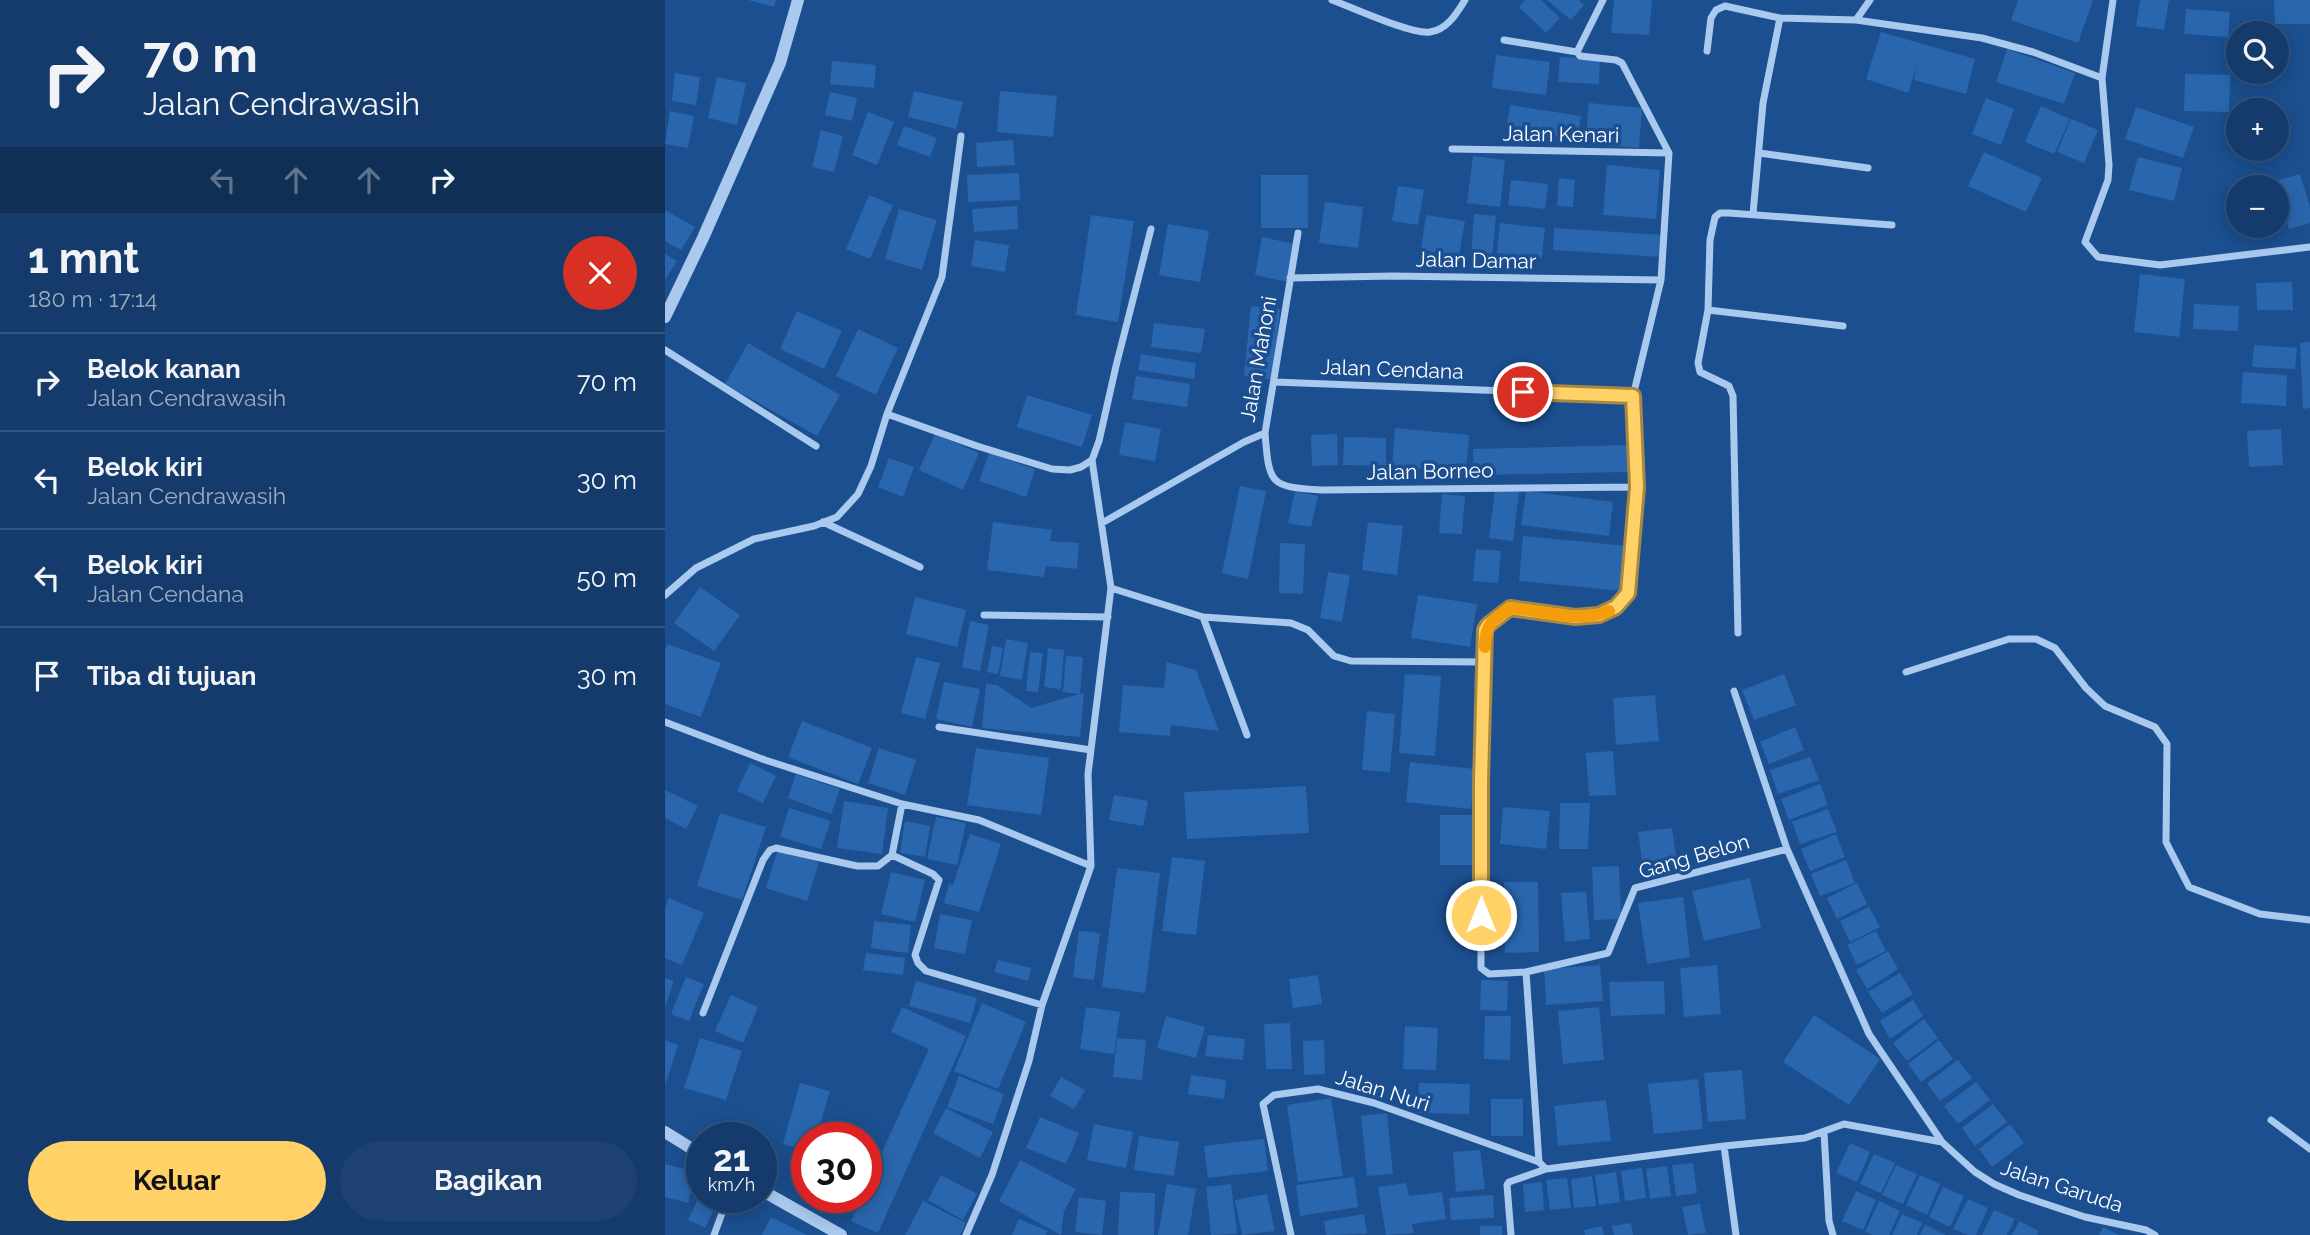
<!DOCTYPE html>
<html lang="id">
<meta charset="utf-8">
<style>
:root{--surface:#143b6b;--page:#1d4271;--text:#f1f3f6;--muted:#9dadc1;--line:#33557e;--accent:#ffd166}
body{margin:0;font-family:Raleway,sans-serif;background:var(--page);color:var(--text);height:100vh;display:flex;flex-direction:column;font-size:26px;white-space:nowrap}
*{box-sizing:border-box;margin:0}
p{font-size:23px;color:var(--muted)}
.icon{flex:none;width:38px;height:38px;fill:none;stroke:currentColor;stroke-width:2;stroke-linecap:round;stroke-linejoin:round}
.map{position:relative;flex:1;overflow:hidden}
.details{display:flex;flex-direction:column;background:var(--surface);width:665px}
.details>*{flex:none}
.hud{background:#143b6b;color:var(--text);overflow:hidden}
.fabs{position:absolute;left:1561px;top:21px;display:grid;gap:14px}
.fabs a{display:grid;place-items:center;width:63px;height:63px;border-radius:50%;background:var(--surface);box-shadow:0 4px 18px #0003,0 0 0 2px var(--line);font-size:35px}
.speed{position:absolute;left:21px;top:1122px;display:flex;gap:14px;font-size:35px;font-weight:700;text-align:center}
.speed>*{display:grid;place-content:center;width:91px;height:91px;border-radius:50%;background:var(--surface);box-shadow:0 4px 18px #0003,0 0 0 2px var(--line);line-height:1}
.speed small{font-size:18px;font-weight:400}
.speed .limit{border:10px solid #d22;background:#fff;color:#111}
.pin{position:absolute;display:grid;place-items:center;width:60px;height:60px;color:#fff;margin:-30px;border:4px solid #fff;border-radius:50%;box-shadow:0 2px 7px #0007}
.me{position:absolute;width:77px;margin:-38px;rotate:0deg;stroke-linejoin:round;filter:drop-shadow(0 0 5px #0008)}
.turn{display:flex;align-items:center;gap:24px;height:147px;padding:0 28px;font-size:32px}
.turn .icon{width:91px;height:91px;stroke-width:2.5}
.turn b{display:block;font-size:49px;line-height:60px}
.lanes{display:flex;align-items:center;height:66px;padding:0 28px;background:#0003;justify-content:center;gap:35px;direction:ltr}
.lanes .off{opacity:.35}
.round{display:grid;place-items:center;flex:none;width:74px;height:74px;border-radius:37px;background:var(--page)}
.overview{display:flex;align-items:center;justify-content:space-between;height:119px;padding:0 28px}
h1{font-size:42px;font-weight:700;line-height:52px}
.cta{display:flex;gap:14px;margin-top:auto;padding:14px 28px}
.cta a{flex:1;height:80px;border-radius:42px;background:var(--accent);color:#111;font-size:28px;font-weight:700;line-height:80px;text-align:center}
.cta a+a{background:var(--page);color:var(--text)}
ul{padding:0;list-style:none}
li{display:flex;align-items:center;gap:21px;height:98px;padding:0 28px;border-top:2px solid var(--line)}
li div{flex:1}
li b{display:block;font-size:26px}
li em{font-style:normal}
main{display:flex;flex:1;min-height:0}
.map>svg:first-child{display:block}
.building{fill:#2a66ad}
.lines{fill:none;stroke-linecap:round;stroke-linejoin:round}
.minor{stroke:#a9c9ee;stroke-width:7}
.tertiary{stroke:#a9c9ee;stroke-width:12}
.route-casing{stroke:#a68842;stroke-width:18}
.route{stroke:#ffd166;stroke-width:12}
.slow{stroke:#f59e0b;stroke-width:12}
.labels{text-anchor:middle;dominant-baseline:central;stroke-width:7;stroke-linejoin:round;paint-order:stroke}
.street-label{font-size:21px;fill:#fff;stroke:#1b4f8f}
</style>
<main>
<section class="details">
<div class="hud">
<div class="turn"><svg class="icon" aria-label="right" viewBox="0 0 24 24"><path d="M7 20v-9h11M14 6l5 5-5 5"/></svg><div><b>70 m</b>Jalan Cendrawasih</div></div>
<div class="lanes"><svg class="icon off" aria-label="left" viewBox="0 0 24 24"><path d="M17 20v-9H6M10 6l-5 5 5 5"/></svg><svg class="icon off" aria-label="ahead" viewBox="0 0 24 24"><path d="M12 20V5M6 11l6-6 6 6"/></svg><svg class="icon off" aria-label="ahead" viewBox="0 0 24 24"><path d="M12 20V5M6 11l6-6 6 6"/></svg><svg class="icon" aria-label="right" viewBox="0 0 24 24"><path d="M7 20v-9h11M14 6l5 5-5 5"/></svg></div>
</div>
<div class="overview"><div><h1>1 mnt</h1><p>180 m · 17:14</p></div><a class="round" style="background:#d93025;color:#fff"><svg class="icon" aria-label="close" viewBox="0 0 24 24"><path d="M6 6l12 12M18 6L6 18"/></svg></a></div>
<ul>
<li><svg class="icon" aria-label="right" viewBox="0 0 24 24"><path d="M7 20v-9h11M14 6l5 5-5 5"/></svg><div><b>Belok kanan</b><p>Jalan Cendrawasih</p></div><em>70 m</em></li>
<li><svg class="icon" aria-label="left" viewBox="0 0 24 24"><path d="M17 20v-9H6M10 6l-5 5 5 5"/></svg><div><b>Belok kiri</b><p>Jalan Cendrawasih</p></div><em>30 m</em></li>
<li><svg class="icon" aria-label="left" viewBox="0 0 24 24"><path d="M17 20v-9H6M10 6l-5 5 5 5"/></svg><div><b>Belok kiri</b><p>Jalan Cendana</p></div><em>50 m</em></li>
<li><svg class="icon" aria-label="arrive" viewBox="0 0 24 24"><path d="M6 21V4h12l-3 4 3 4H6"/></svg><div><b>Tiba di tujuan</b></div><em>30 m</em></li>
</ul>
<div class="cta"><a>Keluar</a><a>Bagikan</a></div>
</section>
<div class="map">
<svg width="1645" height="1235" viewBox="0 0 1645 1235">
<rect width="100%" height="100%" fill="#1b4f8f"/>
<path class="building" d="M83,0H111L109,7Z
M860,0H876L895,18L881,33L854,7Z
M882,0H914L919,5L906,20Z
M949,0H987L984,35L946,33Z
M1353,0H1428L1413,43L1346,20Z
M1475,0H1504L1499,30L1471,26Z
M1609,0H1645V24H1610Z
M1521,9L1565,12L1563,37L1519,34Z
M1216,32L1310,59L1301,94L1249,80L1252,65L1243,93L1201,79Z
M1342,49L1410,73L1399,104L1331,82Z
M831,55L885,62L881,95L827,88Z
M895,57L935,59L934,84L893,82Z
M167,61L211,65L209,88L165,84Z
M10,73L35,77L31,105L7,101Z
M1520,74L1565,75L1564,112L1519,111Z
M52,77L81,83L72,125L43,118Z
M249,91L298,102L291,129L243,117Z
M335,91L392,96L388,137L332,132Z
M165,92L192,98L187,121L160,115Z
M1321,98L1349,109L1336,145L1307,134Z
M924,103L977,108L974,148L920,143Z
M845,105L916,116L912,140L841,129Z
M1376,106L1405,119L1389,154L1360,142Z
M1471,107L1529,127L1518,158L1460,139Z
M5,111L29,116L23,148L0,144Z
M203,112L229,122L212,165L187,155Z
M1406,119L1433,130L1419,163L1392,152Z
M239,126L272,138L265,157L232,145Z
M156,130L178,136L169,172L147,167Z
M348,140L350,165L312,167L311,143Z
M1319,152L1377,178L1361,212L1303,186Z
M808,156L840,160L835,207L802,203Z
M1473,157L1517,168L1509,201L1464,190Z
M942,165L995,170L991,219L938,215Z
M354,173L355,200L303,202L302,175Z
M1635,174L1645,207V223L1624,229L1610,181Z
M596,175H643V228H596Z
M894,178L910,180L908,207L892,206Z
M846,180L883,184L880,209L843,205Z
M733,186L759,190L753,225L727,221Z
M204,195L228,205L205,259L181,249Z
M660,202L698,207L693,248L654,243Z
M352,206L353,229L309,232L307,209Z
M234,209L272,220L257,270L220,259Z
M0,210L30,227L16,250L0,241Z
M809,214L831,216L827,257L806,255Z
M426,215L469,221L453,322L411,315Z
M761,215L800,221L794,256L756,250Z
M835,223L880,228L877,258L832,253Z
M503,224L544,231L535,282L494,275Z
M889,228L998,235L997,257L888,250Z
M597,237L630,244L622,282L590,275Z
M310,240L344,245L340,272L306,266Z
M0,254L12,261L0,280Z
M1475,274L1520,279L1514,337L1469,332Z
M1627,282L1628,310H1592L1591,283Z
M1529,304L1574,306L1573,331L1528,329Z
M586,306L615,309L608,380L579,376Z
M132,311L177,331L159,369L115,349Z
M489,323L540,329L536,353L486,347Z
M193,329L233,348L211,395L171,376Z
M1645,342V408L1638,409L1635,343Z
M83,343L175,395L152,436L60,384Z
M1589,345L1632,348L1630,369L1587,367Z
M476,354L531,363L529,379L473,370Z
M1578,372L1622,375L1621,406L1576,403Z
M471,376L525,384L522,407L467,399Z
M362,395L427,415L417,447L352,427Z
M460,422L496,429L490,461L454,455Z
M730,428L804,435L801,472L727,466Z
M1616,429L1618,465L1584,467L1582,431Z
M270,434L314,453L298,490L254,470Z
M672,434L673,465L647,466L646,435Z
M679,437L721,438V466L678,465Z
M964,445V472L809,475L808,449Z
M324,453L370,469L361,497L314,481Z
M224,458L249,467L238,497L213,487Z
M575,486L601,491L583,579L557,573Z
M830,489L854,492L848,541L824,538Z
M630,491L653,496L646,527L623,523Z
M861,491L948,502L944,536L856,525Z
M777,494L800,496L797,534L774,533Z
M328,522L387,530L385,541L414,543L412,569L381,566L379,577L322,570Z
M703,522L738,526L732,575L697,570Z
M858,536L963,546L958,591L854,581Z
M615,543L640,544L638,594L614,593Z
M811,549L836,551L833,583L808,581Z
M663,572L685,575L677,622L655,618Z
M35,587L75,615L49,651L9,623Z
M753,595L812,604L805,647L746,638Z
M250,597L301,610L292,647L241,634Z
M305,621L324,625L315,671L297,667Z
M341,639L363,643L357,680L335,676Z
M2,644L56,663L36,717L0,704V650Z
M327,646L338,648L333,674L322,672Z
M383,648L399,650L396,689L379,687Z
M365,652L378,653L373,692L361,691Z
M401,656L418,657L415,694L419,693L415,737L317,728L321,684L332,685L366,708L414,694L398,692Z
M251,657L275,663L260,719L236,713Z
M502,662L531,670L554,731L506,725L505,736L454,732L458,685L499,688Z
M740,674L776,676L770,756L734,753Z
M1119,674L1131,705L1089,720L1077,690Z
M279,682L315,689L307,727L271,719Z
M990,695L994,741L951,745L948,698Z
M702,711L730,714L725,772L697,770Z
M137,721L207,748L193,784L123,757Z
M1130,727L1139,750L1104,764L1095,742Z
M214,748L251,760L240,795L203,783Z
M311,748L384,758L376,815L302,805Z
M948,751L951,795L924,796L921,753Z
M1145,757L1154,780L1113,794L1105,770Z
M745,762L810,769L806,809L741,802Z
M85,763L111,776L98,803L72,791Z
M131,774L175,789L166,814L123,798Z
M1155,784L1163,805L1124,820L1116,799Z
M641,786L644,833L522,839L519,792Z
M0,790L33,806L21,829L0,818Z
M449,795L483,801L478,826L444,820Z
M179,801L223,808L217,854L172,848Z
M895,803H925L923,849H894Z
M838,807L885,811L881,849L835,844Z
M124,808L166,821L156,849L115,837Z
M1163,809L1172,832L1135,844L1127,822Z
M55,813L101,827L77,900L32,886Z
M775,815H809V865H775Z
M271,817L301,823L292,865L262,859Z
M240,821L265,826L260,857L235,853Z
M1007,828L1013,870L979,875L973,832Z
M305,834L336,844L314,912L279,903L284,884L288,885Z
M1171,834L1180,857L1145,871L1136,849Z
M113,849L154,862L142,901L101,888Z
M507,857L540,861L531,935L497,931Z
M1181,860L1190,883L1155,896L1146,874Z
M954,866L956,919L929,920L927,867Z
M452,868L495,873L480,993L437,987Z
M226,872L260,880L250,922L216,914Z
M1085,878L1096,928L1039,941L1027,891Z
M839,882H873L874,952L840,953Z
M1192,883L1202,904L1172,919L1162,898Z
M921,892L925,939L900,942L896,893Z
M1018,897L1025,957L982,964L973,903Z
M4,898L39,913L17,965L0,958V908Z
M1204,907L1215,927L1185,942L1175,921Z
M275,914L307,920L300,954L269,948Z
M209,921L246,925L243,953L206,948Z
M414,931L435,933L429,980L408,977Z
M1211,931L1221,951L1192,965L1182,945Z
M1223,951L1233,969L1202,989L1191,970Z
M201,953L240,958L238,975L198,970Z
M333,960L366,968L363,981L329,972Z
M935,965L938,1001L881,1005L879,969Z
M1052,965L1056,1014L1019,1017L1015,968Z
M1235,973L1248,994L1217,1013L1203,992Z
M653,975L657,1004L628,1008L624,979Z
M21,977L39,984L24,1021L6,1014Z
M0,978L9,981L0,1007Z
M816,980L843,981L842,1011L815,1010Z
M251,981L312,998L305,1023L244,1006Z
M999,981L1000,1014L946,1016L944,982Z
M66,995L93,1007L78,1043L50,1031Z
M1248,1000L1258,1016L1225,1039L1215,1021Z
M317,1003L361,1022L333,1089L289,1071Z
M237,1007L301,1036L213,1233L186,1221L197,1197H201V1187L264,1049L226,1032Z
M421,1007L455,1012L449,1054L415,1049Z
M934,1007L939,1060L898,1064L893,1011Z
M1149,1015L1215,1059L1184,1105L1118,1062Z
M501,1016L540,1027L531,1058L492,1048Z
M820,1016H846L845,1060L819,1059Z
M1259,1019L1273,1038L1242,1061L1228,1043Z
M625,1023L627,1069H601L599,1024Z
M740,1026L773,1028L771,1070L738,1069Z
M543,1035L580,1039L578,1060L540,1056Z
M35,1038L77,1051L61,1100L19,1088Z
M452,1038L481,1040L477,1080L448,1077Z
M0,1040L13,1045L1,1083H0Z
M659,1040L660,1074L639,1075L638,1041Z
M1274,1040L1288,1059L1256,1082L1243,1064Z
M1293,1060L1307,1078L1275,1101L1262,1083Z
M1077,1070L1081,1119L1043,1122L1039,1073Z
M526,1075L561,1080L559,1099L523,1094Z
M294,1076L339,1094L328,1124L282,1107Z
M396,1077L420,1090L409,1109L385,1096Z
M1033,1079L1038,1129L989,1134L983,1084Z
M1311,1082L1325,1100L1293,1124L1279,1106Z
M135,1083L165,1091L151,1138H142V1151L118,1144Z
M754,1083L805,1084L804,1114L753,1113Z
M666,1098L678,1176L633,1182L622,1105Z
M826,1099H858V1136H826Z
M941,1100L946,1141L893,1146L889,1106Z
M1328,1104L1342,1122L1310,1146L1297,1128Z
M281,1108L328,1132L315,1158L268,1133Z
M722,1113L728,1174L702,1176L696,1116Z
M375,1117L414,1133L401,1164L361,1148Z
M429,1124L468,1132L461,1168L422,1160Z
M1345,1124L1359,1143L1327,1167L1314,1149Z
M474,1136L514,1142L509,1176L469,1170Z
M599,1139L603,1171L543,1178L539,1146Z
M1185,1143L1205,1152L1192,1182L1171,1173Z
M815,1150L820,1189L791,1192L788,1152Z
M1209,1154L1230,1163L1216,1193L1195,1184Z
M355,1160L411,1189L399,1211L396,1235L334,1201Z
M1028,1163L1032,1193L1011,1196L1007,1165Z
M0,1164L31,1172L23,1203L0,1197Z
M1231,1165L1252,1174L1238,1204L1217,1195Z
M1002,1166L1006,1196L985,1199L981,1169Z
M977,1168L981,1198L960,1201L956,1171Z
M951,1172L955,1202L934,1205L930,1175Z
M276,1175L312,1194L298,1220L263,1200Z
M1255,1175L1275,1184L1262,1215L1241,1205Z
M927,1176L931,1206L909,1208L906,1179Z
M689,1177L693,1207L635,1216L631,1185Z
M902,1178L906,1208L885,1210L881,1180Z
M877,1182L879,1210L860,1212L858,1184Z
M741,1183L744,1196L777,1192L781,1219L747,1224L749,1233L721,1235L713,1187Z
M502,1184L531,1189L523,1235H493Z
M566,1184L572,1234L546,1235L541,1187Z
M1278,1187L1299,1196L1285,1227L1264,1217Z
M37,1191V1197H55L40,1228L23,1220Z
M1191,1191L1211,1200L1198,1230L1177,1221Z
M455,1192L490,1193L489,1235H453Z
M602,1194L610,1231L577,1235L570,1200Z
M828,1195L829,1218L786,1220L784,1198Z
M414,1197L441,1201L437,1235L410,1232Z
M1303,1199L1323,1208L1311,1235H1303L1288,1229Z
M258,1201L301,1223L295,1235H240Z
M1214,1201L1235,1211L1224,1235H1208L1200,1232Z
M1035,1204L1041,1233L1023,1235L1017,1207Z
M1329,1210L1350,1219L1342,1235H1317Z
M699,1214L702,1234L661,1235L659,1221Z
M1237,1214L1257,1223L1252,1235H1227Z
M106,1217L142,1235H97Z
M354,1219L383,1231L381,1235H347Z
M1354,1221L1374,1231L1372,1235H1347Z
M966,1223L968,1235H949L947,1226Z
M1260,1225L1281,1235H1255Z
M815,1226H837V1235H815Z
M937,1226L939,1235H920L919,1230Z
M1438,1227L1454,1235H1434Z"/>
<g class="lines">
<path class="minor" d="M667,0C686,7 747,35 765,32C782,30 792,13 800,0
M1191,20L1317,38L1368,52L1437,78L1444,165L1443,180L1420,242L1433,257L1495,265L1645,247
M839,40L912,52
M1042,51L1046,18L1051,10L1060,6L1115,18L1191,20L1205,0
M1437,78L1448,0
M787,149L1004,153
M1094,153L1203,168
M1088,214L1098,103L1115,18
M633,233L600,433C604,485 605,487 657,490L972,487
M625,278L727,276L996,280
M1043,310L1178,326
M0,350L151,446
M610,382L968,396
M222,414L312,446L387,469L405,470L416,467L427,460L434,441L451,366L486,229
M158,522L255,567
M437,523L579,442L600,433
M446,588L538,617L626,623L643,630L669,656L686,661L820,662
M0,595L31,568L89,539L149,526L172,517L193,494L206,466L222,414L277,277L296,136
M319,615L443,617
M538,617L582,735
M1073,633L1068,396L1064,386L1035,372L1033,363L1043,310L1045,240L1050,217L1055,213H1064L1227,225
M1241,672L1344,639H1371L1390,648L1421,688L1440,706L1490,727L1502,744L1501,842L1524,887L1595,914L1645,920
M1069,691L1122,849L1204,1034L1277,1142
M0,722L100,760L237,804L314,820L426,866
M274,727L426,750
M227,855L268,874L274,880L250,955L253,963L261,971L377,1005
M861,972L943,953L970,888L1122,849
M38,1013L98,860L105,850L111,848L192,866H213L227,855L237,804
M1606,1120L1645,1149
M1159,1132L1164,1221L1168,1235
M1059,1146L1071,1235
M874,1162L861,972L824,974L816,968V781L820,632L823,625L845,608L910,617L934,615L951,607L963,593L972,487L968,396L996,280L1004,153L957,63L951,60L915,56L912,52L938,0
M49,1235L63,1197
M301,1235L327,1175L364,1061L377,1005L426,866L423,774L446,588L427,460
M626,1235L598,1104L609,1095L653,1089L709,1103L874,1162L881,1169L1059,1146L1140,1138L1179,1124L1277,1142L1310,1172L1329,1184L1354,1195L1420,1217L1481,1230L1490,1235
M846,1235L842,1185L844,1182L881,1169"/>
<path class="tertiary" d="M0,317L38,238L115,63L133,0
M0,1132L37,1155
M96,1190L176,1235"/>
</g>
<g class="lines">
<g class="route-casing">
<path id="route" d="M816,915V781L820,630L823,625L845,608L910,617L934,615L951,607L963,593L972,487L968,396L858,392"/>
</g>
<use href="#route" class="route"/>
<path class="slow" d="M820,647C820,625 827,620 845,608C877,610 913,624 944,611"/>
</g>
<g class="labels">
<g class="street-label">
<text transform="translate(896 134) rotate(1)">Jalan Kenari</text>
<text transform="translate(811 260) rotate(1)">Jalan Damar</text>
<text transform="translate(593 359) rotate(-80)">Jalan Mahoni</text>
<text transform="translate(727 369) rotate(2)">Jalan Cendana</text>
<text transform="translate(765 471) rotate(-1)">Jalan Borneo</text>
<text transform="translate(1029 856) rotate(-16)">Gang Belon</text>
<text transform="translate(718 1090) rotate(17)">Jalan Nuri</text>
<text transform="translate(1397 1186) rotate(18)">Jalan Garuda</text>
</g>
</g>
</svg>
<div class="fabs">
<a><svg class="icon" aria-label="search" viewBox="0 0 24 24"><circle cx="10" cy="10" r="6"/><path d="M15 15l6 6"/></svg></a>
<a>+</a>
<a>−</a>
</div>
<div class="speed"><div>21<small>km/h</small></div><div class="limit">30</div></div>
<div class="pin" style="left:858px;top:392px;background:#d93025"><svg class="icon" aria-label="arrive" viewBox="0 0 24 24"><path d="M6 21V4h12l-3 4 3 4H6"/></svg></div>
<svg class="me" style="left:816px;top:915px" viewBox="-20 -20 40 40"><circle r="17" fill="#ffd166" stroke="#fff" stroke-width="3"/><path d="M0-11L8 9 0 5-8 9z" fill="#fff"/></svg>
</div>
</main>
